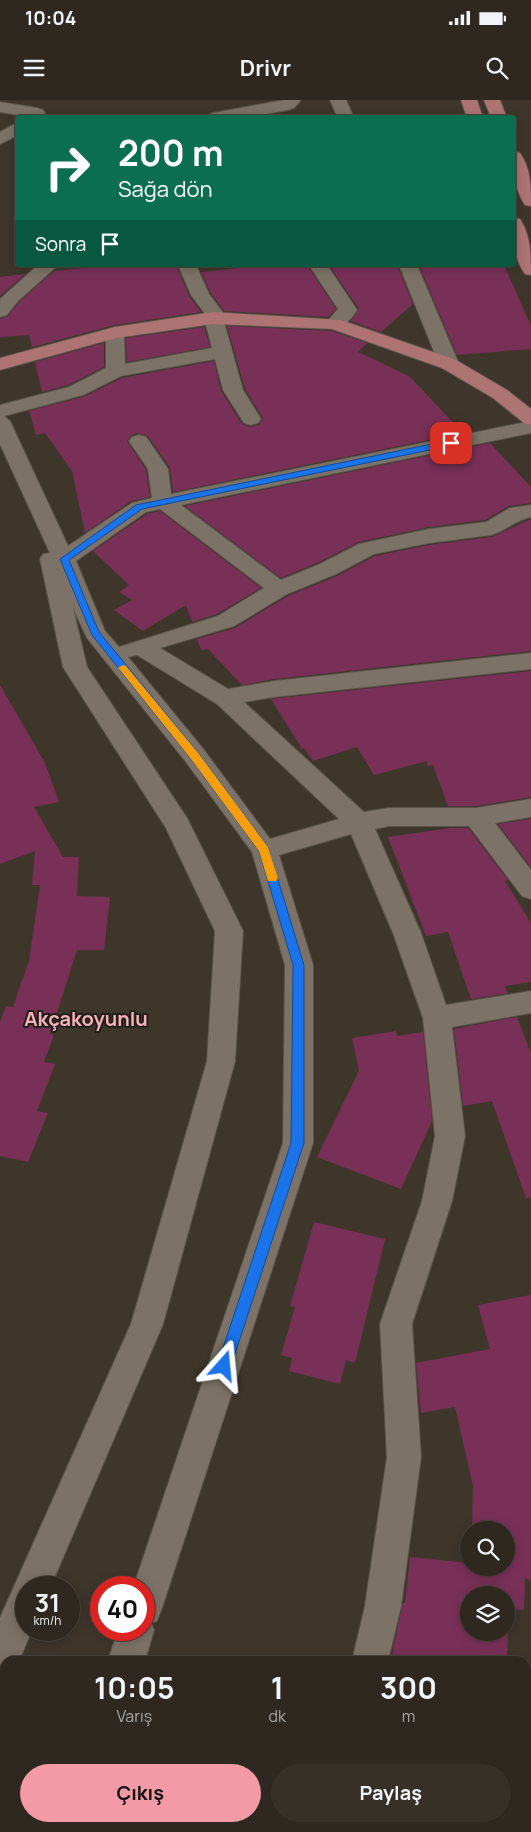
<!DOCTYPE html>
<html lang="tr">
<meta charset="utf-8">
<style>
:root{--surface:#2e2820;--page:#363029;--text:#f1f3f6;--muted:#a7a6a5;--line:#49443e;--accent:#f49aa6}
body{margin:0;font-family:Manrope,sans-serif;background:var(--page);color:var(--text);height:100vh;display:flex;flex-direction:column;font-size:19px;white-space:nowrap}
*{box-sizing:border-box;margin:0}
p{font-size:16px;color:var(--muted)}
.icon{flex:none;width:28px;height:28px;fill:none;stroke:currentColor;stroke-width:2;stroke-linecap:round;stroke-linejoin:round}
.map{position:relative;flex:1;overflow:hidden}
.side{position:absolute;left:0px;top:1556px;width:531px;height:176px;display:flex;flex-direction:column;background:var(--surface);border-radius:15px 15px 0 0;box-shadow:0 2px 12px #0003,0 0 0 1px var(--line)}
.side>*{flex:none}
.guide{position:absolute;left:15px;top:15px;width:501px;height:152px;border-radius:5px;box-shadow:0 2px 12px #0003,0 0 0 1px var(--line);background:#0b6e4f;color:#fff;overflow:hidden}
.tools{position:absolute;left:460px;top:1421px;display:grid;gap:10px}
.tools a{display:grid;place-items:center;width:55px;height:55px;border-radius:50%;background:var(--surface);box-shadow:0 2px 12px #0003,0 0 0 1px var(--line);font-size:25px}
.speed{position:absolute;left:15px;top:1476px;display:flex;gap:10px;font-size:25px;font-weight:700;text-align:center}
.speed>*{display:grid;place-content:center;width:65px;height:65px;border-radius:50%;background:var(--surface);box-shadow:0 2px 12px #0003,0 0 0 1px var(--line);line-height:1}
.speed small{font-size:12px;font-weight:400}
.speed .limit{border:8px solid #d22;background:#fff;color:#111}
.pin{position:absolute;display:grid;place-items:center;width:42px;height:42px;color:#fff;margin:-21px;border-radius:10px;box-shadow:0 2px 8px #0006}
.me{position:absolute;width:55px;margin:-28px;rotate:18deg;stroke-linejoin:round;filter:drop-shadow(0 0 4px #0008)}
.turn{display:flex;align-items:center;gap:18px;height:105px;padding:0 20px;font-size:22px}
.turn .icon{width:65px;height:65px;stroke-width:2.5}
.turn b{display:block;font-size:35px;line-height:42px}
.then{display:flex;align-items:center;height:48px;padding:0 20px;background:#0003;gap:10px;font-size:19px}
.eta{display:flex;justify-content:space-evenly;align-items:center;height:85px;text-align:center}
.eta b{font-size:30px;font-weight:700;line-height:35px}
.primary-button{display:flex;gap:10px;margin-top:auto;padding:10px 20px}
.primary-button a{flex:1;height:58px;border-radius:30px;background:var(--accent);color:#111;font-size:20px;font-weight:700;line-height:58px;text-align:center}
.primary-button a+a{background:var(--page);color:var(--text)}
.status{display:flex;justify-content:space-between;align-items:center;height:35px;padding:0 25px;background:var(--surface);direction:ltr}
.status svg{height:14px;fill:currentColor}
header{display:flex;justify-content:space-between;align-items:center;height:65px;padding:0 20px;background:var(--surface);font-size:22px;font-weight:700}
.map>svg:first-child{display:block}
.building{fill:#793057;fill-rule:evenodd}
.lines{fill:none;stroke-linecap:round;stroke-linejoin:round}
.minor-casing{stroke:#59524a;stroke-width:2}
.major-casing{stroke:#59524a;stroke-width:2}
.minor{fill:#7c7267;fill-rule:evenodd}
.major{fill:#ae7373;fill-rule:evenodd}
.route{fill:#1a73e8;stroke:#114b97}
.slow{fill:#f59e0b}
.labels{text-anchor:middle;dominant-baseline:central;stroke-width:4;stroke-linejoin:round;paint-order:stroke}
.district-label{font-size:20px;font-weight:bold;fill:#f6b2ba;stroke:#221e19}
</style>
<div class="status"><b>10:04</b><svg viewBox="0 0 49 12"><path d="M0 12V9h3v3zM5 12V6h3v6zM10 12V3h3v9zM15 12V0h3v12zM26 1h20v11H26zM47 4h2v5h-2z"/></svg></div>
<header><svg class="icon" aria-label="menu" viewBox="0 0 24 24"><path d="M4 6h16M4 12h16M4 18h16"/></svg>Drivr<svg class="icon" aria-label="search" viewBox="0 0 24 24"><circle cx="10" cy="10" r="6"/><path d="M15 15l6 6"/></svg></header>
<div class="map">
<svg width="531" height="1732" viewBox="0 0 531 1732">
<rect width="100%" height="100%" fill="#3e362b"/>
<path class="building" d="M110,165H176L189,196L201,212L115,225L32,247L29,235L0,237V219L8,216L18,203L54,171Z
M267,165H307L336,209L328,217L224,211L211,193L201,172Z
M329,165H397L413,204L381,232L351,221L359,209Z
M419,165H504L531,226V249L457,255Z
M25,174L0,196V177Z
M227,226L332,231L367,243L358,252L409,276L463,333L173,392L170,368L148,336L138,333L131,335L127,341L146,370L150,397L131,401L85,433L72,371L45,333L36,335L29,311L83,297L122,278L214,261L221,291L242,324L250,327L259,325L263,318L245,289Z
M204,227L210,247L127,262L126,238Z
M104,243V267L68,285L42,292L35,262Z
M490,343L531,387V403L509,406L485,420L429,427L359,442L319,462L281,478L185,406Z
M160,411L261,488L217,514L192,522L186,505L143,531L114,510L132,500L119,492L129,485L93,451L147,414Z
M531,419V551L274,579L242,585L208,549L201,550L197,539L235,528L288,496L337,476L375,456L429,445L492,437Z
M531,571V697L476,706H448L433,665L428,666L427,661L374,675L357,647L313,661L304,648L302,649L271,599Z
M0,585L45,663L59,702L34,707L63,757H79L77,796L110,797L104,850H77L50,934L54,935L44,962L55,964L37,1011L48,1013L28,1062L0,1056V922L6,906L13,907L29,861L40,785H32L35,751L0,764Z
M531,719V767L498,724Z
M451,728H468L508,780L505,781L531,823V882L505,886L508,893L471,899L448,832L426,836L388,737Z
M517,917L531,953V1097L526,1098L492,1001L463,1006L454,929Z
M396,931L397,936L423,932L432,1021L401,1089L317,1057L359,971L352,938Z
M314,1122L385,1139L355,1263L346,1260L340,1284L289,1271L292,1258L281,1255L295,1207L290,1206Z
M531,1195V1481L525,1478L524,1510L509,1509L507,1561H392L393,1548L403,1503H405L410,1457L469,1463V1468H506V1430H472L473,1386L455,1307L421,1313L416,1263L490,1249L478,1205ZM469,1495H506V1532H469Z"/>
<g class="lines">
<g class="minor-casing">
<path id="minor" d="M284,0H301L294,8L288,10L243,18H205L207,15L213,13Z
M330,0H346L354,18H338Z
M0,2L37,8L43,10L45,13L43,16L36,18L0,12Z
M18,22V35L0,44V32Z
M38,165H58L17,202L7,215L0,217V199Z
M178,165H196L209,194L227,218L224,222L243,290L261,319L258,323L251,325L244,323L223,290L215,259L121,276L83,295L4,316L10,321L68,446L132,403L152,398L148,369L129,341L132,337L139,335L146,337L149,341L168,369L171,394L531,321V333L181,405L281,480L320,464L359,444L429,429L486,422L510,408L531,405V417C516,420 505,431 491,435L429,443L374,454L336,474L287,494L234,526L160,548L228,589L274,581L531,553V569L274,597L244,602L364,712L389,708H476L531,699V717L495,723L531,770V799L522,796L469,726H389L375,729L421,833L446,905L531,891V913L452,927L465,1036L452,1101L412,1224L421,1357L401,1506L388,1561H352L365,1506L387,1357L380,1224L422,1101L435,1036L423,918L393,833L351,734L279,755L313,865V1043L162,1508L157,1521L151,1523L154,1530L145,1561H108L118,1530H144V1488H133L283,1043L285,865L252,752L186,662L87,538L73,508L87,567L187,718L243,831L235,961L163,1224L50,1488H26V1530H32L19,1561H5V1577L0,1580V1518L131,1224L207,961L215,831L166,728L63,567L40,459L43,454L50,453L0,344V305L69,287L106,268V233L108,229L115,227L122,229L124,233L125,264L212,248L204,218L206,215L191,195ZM160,409L264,488L218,516L119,547L105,531L76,461L146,412ZM137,555L217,604L339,719L270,739L204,650L128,557Z
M309,165H327L357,210C350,221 341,231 327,228L325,224L338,209Z
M399,165H417L459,264L456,268L449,270L442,268L439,264Z
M34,1728H74L72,1732H32Z
M282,1728H322L320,1732H280Z"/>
</g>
<g class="major-casing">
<path id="major" d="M461,0H477L483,18H467Z
M484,0H500L507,18H491Z
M514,51L520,53C531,69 531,87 531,106L525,105C514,89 513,69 514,51Z
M514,118L520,119C531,136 531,156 531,175L525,174C513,157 513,137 514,118Z
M213,212L341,220L456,260L507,290L531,309V325L524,323L493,298L442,268L332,229L213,224L116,238L0,270V258L115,227Z"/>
</g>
<use href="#minor" class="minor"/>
<use href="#major" class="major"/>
</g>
<path class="route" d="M451,340L454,341V345L142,409L69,460L99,532L199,654L268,747L304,865V1043L231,1266L229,1271L224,1273L219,1271L217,1266L291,1043L293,865L259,751L191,659L92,535L60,459L136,405Z"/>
<path class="slow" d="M123,565L126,566L199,654L268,747L278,778L276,781H268L259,751L191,659L120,570L118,568Z"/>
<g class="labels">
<g class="district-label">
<text x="86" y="918">Akçakoyunlu</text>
</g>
</g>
</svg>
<div class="tools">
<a><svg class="icon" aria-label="search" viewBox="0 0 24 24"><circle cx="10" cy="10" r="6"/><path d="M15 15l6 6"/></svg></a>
<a><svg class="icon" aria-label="layers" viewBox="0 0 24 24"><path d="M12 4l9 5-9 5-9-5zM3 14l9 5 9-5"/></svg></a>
</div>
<div class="speed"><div>31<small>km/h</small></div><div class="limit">40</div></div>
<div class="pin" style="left:451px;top:343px;background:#d93025"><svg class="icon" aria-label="arrive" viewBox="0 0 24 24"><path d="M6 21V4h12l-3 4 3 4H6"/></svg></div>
<svg class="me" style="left:224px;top:1266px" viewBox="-20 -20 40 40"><path d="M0-17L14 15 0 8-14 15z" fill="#1a73e8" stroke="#fff" stroke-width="4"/></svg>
<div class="guide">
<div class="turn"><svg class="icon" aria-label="right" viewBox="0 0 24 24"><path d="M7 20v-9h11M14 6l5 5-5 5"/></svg><div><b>200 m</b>Sağa dön</div></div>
<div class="then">Sonra<svg class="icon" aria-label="arrive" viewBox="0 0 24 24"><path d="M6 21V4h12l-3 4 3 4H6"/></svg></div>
</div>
<section class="side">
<div class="eta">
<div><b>10:05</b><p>Varış</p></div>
<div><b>1</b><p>dk</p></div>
<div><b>300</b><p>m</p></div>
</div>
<div class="primary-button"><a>Çıkış</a><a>Paylaş</a></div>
</section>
</div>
